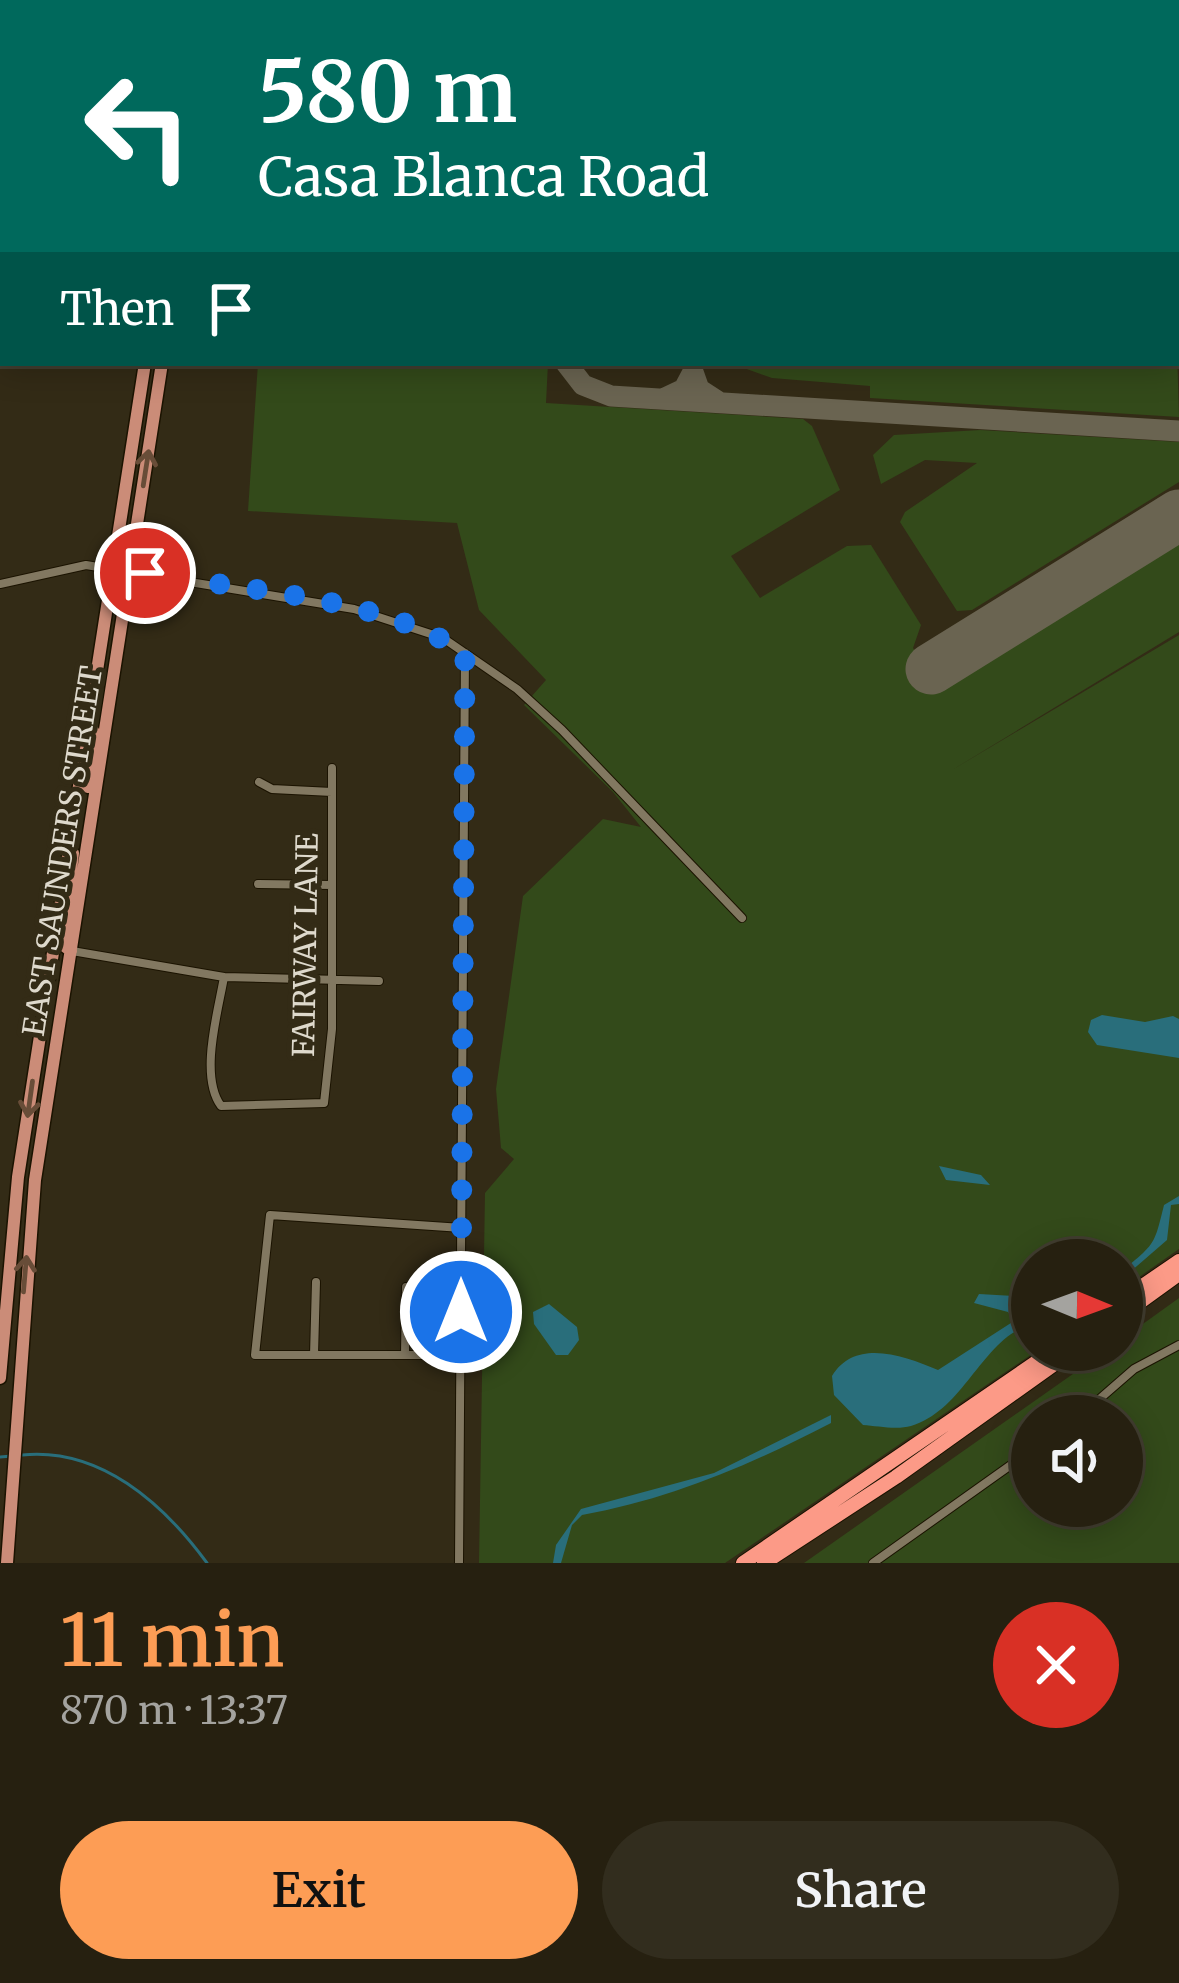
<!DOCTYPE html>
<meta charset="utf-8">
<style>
:root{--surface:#262010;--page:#322d1e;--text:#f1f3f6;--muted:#a4a39f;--line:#423e30;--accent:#fd9d55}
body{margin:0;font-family:Merriweather,serif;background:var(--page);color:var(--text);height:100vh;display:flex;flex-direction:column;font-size:45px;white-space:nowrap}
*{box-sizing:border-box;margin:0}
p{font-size:39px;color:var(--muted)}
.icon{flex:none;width:66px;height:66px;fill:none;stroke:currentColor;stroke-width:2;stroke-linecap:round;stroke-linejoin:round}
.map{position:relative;height:1563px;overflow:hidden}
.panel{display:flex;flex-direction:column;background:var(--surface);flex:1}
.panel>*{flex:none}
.banner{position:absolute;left:0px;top:0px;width:1179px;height:366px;box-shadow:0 6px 30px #0003,0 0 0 3px var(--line);background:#00695c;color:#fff;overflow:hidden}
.needle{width:78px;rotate:91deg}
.fabs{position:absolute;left:1011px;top:1239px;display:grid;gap:24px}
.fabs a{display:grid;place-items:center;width:132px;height:132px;border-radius:50%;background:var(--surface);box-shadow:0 6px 30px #0003,0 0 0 3px var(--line);font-size:60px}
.pin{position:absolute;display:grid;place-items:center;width:102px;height:102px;color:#fff;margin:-51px;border:6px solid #fff;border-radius:50%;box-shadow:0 3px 12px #0007}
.me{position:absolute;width:132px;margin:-66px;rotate:0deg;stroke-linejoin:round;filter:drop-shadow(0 0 9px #0008)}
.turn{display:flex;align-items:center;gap:42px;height:252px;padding:0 60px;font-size:54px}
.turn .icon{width:156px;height:156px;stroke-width:2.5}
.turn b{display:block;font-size:84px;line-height:102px}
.then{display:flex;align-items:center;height:114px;padding:0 60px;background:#0003;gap:24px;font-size:45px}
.round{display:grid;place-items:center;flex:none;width:126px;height:126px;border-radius:63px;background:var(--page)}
.head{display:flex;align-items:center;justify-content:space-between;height:204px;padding:0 60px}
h1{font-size:72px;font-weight:600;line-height:90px;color:var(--accent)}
.primary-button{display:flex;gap:24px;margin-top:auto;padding:24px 60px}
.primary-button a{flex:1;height:138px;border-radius:72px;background:var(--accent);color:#111;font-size:48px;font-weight:600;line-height:138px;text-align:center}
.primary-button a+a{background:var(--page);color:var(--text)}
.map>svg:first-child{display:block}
.green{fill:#334a1a;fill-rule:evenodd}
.water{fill:#296e7b}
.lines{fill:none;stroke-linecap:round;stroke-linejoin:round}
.stream{stroke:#296e7b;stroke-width:3}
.taxiway{stroke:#6a6451;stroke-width:21}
.runway{stroke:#6a6451;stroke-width:51}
.minor-casing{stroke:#1b1301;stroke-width:10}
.primary-casing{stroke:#1b1301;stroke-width:15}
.motorway-casing{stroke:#1b1301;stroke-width:16}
.minor{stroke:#827861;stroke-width:8}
.primary{stroke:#cb8c78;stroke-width:12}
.motorway{stroke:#fc9a87;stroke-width:14}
.oneway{stroke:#684d38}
.route{stroke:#1a73e8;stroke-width:21;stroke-dasharray:0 37.8}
.labels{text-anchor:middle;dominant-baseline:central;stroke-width:10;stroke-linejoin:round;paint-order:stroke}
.street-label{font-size:30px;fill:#ded9cc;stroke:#332b16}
</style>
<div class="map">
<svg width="1179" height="1563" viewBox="0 0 1179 1563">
<rect width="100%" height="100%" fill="#332b16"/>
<path class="green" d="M282,0H570L281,3Z
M603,0H1179V73L1176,3Z
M1176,317L1179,417L870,398V386L772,378L730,363H1176Z
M258,363H548L546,403L803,419L812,426L840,490L731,556L760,598L847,546L871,545L921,625L913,648L940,691L1179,544V632L952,770L1179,635V1249L1122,1289V1260H1032V1350H1038L725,1563H479L485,1193L514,1159L501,1148L496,1089L523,896L603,819L641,827L613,792L524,705L546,680L479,610L457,523L248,511Z
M980,430L1179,442V482L972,610L957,611L900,522L905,512L977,463L925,460L881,484L873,455L894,435Z
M1179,1298V1563H804L1107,1350H1122V1339ZM1032,1416H1122V1506H1032Z"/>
<path class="water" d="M1102,1015L1145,1022L1173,1016L1179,1019V1058L1097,1045L1088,1032L1091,1020Z
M939,1166L981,1175L990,1185L946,1180Z
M1179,1196V1204L1171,1205L1167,1240L1122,1279V1271C1156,1243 1154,1245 1164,1205Z
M979,1294L1014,1296L1032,1324C982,1338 965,1410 911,1426C897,1430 877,1426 863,1425L834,1395L832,1376C855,1338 903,1355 938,1370L1014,1321L1008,1312L974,1303Z
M549,1304L577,1327L579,1340L568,1355H556L534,1324L533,1312Z
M831,1415V1423C752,1464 671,1499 582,1515L572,1525L561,1563H553L556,1545L581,1509L714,1473Z"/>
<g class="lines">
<path class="stream" d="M22,1455C100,1447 163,1503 207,1563
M0,1457L12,1456"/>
<path class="taxiway" d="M584,3V0
M566,363L583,385L611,396L1179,431
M665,398L684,389L693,372L699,389L719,402"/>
<path class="runway" d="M1176,293H1179
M931,669L1179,515"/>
<g class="minor-casing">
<path id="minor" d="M0,584L86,565L354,609L443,638L517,689L562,730L742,918
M259,782L272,789L332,792
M258,884L332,885
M72,951L224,977L379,981
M224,977C218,1012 199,1076 221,1106L324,1103L332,1029V768
M314,1355L316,1282
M405,1355L406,1287
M461,1355H255L270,1215L462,1228
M1080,1416L1134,1369L1179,1345
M459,1563L465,653
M873,1563L1032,1450"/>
</g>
<g class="primary-casing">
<path id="primary" d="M202,3V0
M218,3V0
M88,787L95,734L89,724
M71,951L63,945L73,853
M0,1378L18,1177L145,363
M7,1563L35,1180L162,363"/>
</g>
<g class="motorway-casing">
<path id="motorway" d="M1122,1300L1179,1261
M1122,1315L1179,1274
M743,1563L1054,1350
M764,1563L896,1477L1074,1350"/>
</g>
<use href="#minor" class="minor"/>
<use href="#primary" class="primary"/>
<use href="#motorway" class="motorway"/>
</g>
<defs><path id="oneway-shaft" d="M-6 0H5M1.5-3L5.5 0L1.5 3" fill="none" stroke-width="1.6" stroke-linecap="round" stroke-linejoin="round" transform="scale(3)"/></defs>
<g class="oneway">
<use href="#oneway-shaft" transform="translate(146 468) rotate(-81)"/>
<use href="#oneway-shaft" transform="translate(30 1099) rotate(98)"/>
<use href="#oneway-shaft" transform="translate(25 1274) rotate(-85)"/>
</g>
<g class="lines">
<path class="route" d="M145,573C243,590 382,597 465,653L461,1312"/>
</g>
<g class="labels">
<g class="street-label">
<text transform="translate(62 851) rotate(-81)">EAST SAUNDERS STREET</text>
<text transform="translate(305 945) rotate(-89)">FAIRWAY LANE</text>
</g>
</g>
</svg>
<div class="fabs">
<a><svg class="needle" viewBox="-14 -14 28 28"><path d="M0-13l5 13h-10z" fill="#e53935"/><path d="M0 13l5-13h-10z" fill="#a4a39f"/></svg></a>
<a><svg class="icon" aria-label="sound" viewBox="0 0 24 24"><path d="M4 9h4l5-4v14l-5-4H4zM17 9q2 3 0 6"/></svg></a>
</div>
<div class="pin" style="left:145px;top:573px;background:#d93025"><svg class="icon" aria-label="arrive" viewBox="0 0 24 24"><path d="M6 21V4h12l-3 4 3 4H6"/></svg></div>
<svg class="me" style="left:461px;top:1312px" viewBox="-20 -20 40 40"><circle r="17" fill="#1a73e8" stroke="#fff" stroke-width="3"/><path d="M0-11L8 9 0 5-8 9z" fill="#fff"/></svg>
<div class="banner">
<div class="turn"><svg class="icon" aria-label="left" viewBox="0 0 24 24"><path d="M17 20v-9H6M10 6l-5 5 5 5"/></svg><div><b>580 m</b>Casa Blanca Road</div></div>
<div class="then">Then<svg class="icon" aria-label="arrive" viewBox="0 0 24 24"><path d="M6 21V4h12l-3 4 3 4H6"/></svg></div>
</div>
</div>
<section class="panel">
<div class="head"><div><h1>11 min</h1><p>870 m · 13:37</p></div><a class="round" style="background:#d93025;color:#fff"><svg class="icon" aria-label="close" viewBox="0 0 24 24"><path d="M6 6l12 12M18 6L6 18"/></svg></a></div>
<div class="primary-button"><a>Exit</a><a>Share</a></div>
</section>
